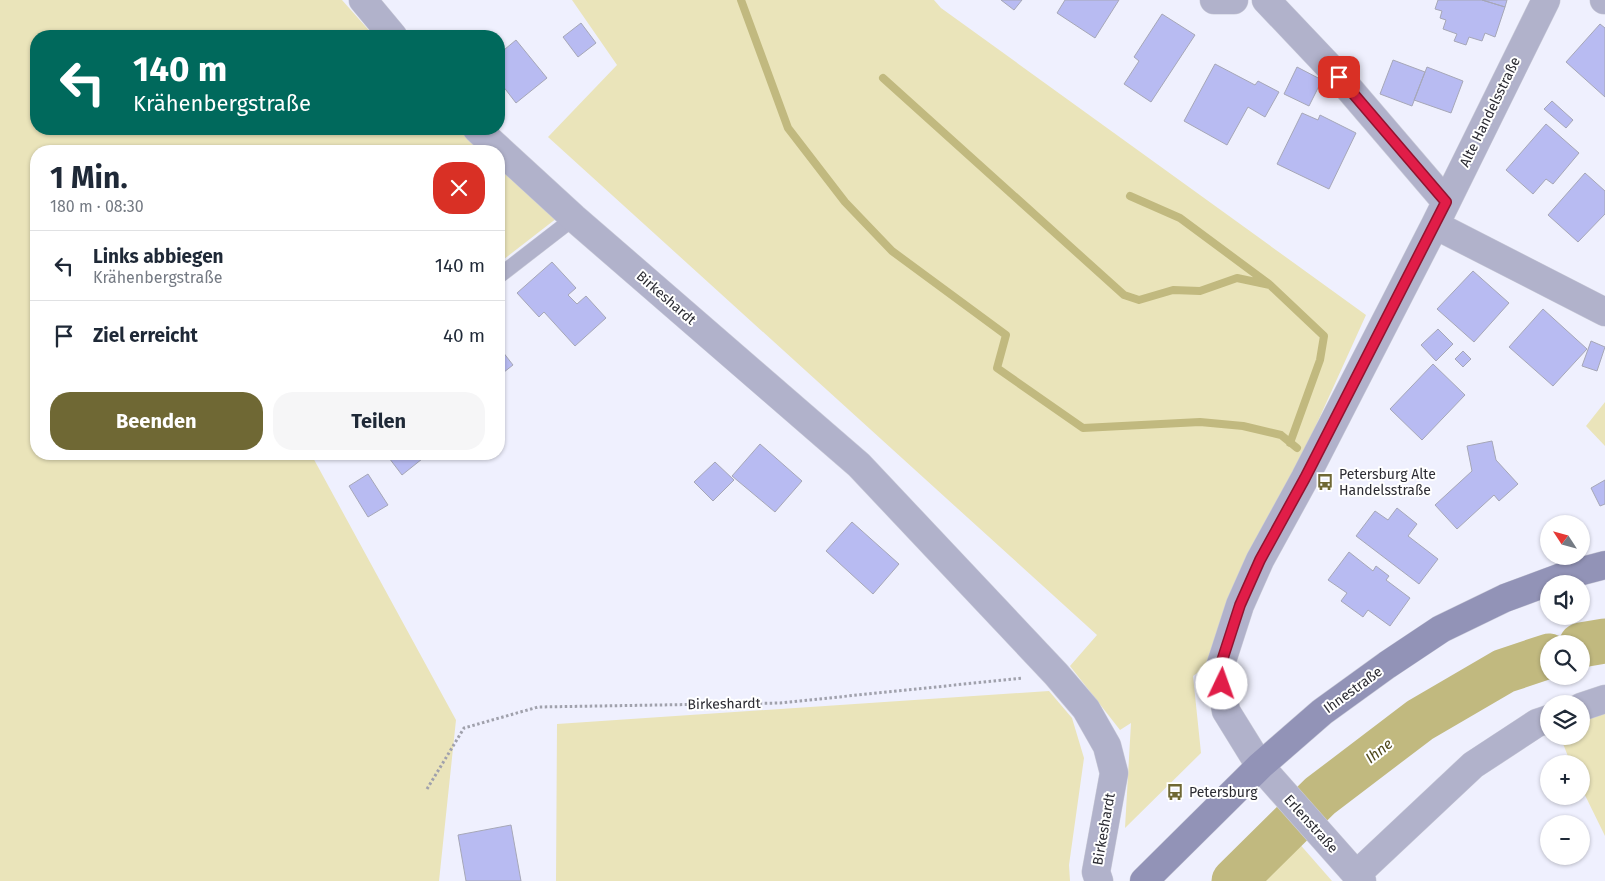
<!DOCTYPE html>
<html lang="de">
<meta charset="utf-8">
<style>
:root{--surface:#fff;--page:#f6f6f7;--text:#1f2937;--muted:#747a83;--line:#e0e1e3;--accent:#6f6834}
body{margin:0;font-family:"Fira Sans",sans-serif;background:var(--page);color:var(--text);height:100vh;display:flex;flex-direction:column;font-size:19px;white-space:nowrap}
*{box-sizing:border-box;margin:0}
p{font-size:16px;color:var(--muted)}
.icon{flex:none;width:28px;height:28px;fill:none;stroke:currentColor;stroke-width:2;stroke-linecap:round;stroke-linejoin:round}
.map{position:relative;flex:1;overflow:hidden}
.panel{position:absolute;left:30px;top:145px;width:475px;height:315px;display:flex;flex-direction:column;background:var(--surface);border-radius:20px;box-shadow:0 1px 4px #0004}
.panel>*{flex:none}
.guide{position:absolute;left:30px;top:30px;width:475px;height:105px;border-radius:20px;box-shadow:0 1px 4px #0004;background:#00695c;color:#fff;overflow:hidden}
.needle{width:32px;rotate:306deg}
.controls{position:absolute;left:1540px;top:515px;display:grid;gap:10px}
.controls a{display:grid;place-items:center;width:50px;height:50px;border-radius:50%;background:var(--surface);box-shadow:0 1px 4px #0004;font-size:25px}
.pin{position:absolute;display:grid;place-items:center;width:42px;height:42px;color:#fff;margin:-21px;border-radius:10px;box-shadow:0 2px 8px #0006}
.me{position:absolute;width:55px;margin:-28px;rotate:3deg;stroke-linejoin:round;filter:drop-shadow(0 0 4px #0008)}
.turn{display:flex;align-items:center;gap:18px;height:105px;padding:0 20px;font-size:22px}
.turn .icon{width:65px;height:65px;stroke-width:2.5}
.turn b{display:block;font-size:35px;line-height:42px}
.round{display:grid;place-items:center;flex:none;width:52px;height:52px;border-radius:20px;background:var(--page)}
.summary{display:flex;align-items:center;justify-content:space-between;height:85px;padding:0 20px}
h1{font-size:30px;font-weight:700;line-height:38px}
.cta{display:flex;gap:10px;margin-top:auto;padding:10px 20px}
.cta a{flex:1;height:58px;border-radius:20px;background:var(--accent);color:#fff;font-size:20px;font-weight:700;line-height:58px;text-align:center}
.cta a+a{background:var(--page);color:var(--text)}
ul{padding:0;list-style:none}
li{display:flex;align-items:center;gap:15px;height:70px;padding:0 20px;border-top:1px solid var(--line)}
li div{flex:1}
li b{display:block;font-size:19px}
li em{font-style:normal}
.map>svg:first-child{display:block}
.green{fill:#eae4ba}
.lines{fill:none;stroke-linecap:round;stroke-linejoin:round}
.stream{stroke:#c1b97f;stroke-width:8}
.river{stroke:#c1b97f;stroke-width:45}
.building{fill:#b8bbf2;stroke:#a6a7b7}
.service-casing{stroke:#cccdd9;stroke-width:16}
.minor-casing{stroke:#cccdd9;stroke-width:29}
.secondary-casing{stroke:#cccdd9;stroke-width:29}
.path{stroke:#a0a1ac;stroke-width:3;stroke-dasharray:2.5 2.5;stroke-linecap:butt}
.service{stroke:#b1b2cb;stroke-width:15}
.minor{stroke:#b1b2cb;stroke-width:28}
.secondary{stroke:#9293b7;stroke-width:28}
.route-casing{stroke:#92132f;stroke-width:12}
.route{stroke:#e11d48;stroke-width:9}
.labels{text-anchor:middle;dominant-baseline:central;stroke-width:4;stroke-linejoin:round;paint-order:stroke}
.street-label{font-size:14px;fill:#2c2c33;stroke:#fff}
.poi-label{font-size:14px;fill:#2c2c33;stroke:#fff;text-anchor:start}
.water-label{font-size:15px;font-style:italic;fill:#4f481b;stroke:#fff}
</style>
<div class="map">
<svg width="1605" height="881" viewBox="0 0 1605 881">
<rect width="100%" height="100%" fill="#eff0fe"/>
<path class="green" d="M0,0H342L374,36H36V129H460L484,151H36V454H311L456,720L439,881H0Z
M572,0H934L941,8L1366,315L1207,666L1193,676L1201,753L1125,828L1131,723L1120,730L1070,666L1097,635L548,137L617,65Z
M499,165L557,218L499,263Z
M1605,402V446L1586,426Z
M1049,691L1072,718L1084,758L1069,865L1070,881H556L557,724Z
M1605,710V836L1581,787V764H1571L1560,736H1581V718Z
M1297,841L1332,881H1260Z"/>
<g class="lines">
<path class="stream" d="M741,0L788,128L845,202L892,251L1006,335L997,368L1083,428L1200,422L1243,426L1281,435L1297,448
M883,78L1124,295L1139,300L1173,290L1200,291L1237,278L1270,285L1324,336L1320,360L1290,443
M1130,196L1180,218L1269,284"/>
<path class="river" d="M1581,645L1605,641
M1234,881L1320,796L1420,720L1504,671L1549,656"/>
</g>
<path class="building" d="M1001,0H1022L1014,10Z
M1065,0H1119L1095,38L1057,13Z
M1438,0H1482L1505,7L1495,37L1485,33L1482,41L1469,37L1466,45L1454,41L1457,34L1443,29L1446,20L1440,18L1442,11L1435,9Z
M1482,0H1507L1505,7Z
M1162,14L1195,35L1151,102L1124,84L1139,61L1134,57Z
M581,23L596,43L578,57L563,37Z
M1600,24L1605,28V97L1566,62Z
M516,40L547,78L516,103L499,81V65L503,62L499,54Z
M1393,60L1425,72L1412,106L1380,94Z
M1215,64L1255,85L1258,81L1279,92L1265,117L1248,107L1227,145L1184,121Z
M1297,67L1322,80L1309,106L1284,94Z
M1427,67L1463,81L1451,113L1414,100Z
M1552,101L1573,120L1566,128L1544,109Z
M1302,113L1318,120L1320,115L1356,133L1329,189L1277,164Z
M1546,124L1579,153L1553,184L1546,179L1533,194L1506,170Z
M1585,173L1605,191V214L1578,242L1548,215Z
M552,262L576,288L568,295L577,304L586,296L606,318L575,346L544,312L539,317L517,293Z
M1473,271L1509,303L1474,342L1437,309Z
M1543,309L1587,349L1553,386L1509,347Z
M1438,329L1453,344L1436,361L1421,345Z
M1591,341L1605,347L1597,371L1582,366Z
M499,347L513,365L499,376Z
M1463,351L1471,359L1463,367L1455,359Z
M1433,364L1465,395L1422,440L1390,409Z
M1492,441L1496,460L1518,484L1499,501L1494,495L1457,529L1435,505L1472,471L1467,446Z
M760,444L802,481L775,512L732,476Z
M386,454H426L427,455L402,475Z
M715,462L734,480L713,501L694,482Z
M368,474L388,505L368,517L349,486Z
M1605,480V504L1600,506L1591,488Z
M1397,508L1417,524L1408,536L1438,559L1419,584L1356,536L1375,511L1388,520Z
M852,522L899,564L873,594L826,551Z
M1349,552L1373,571L1376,566L1389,576L1386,580L1410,598L1390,626L1368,610L1363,617L1341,601L1347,593L1328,580Z
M511,825L521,881H466L458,835Z"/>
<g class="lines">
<g class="service-casing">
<path id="service" d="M499,276L574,218"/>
</g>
<g class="minor-casing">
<path id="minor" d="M363,0L393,36
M1214,0H1234
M1266,0L1339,77L1446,202
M1604,0H1605
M477,129L574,218L859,465L1056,674L1086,709L1107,746L1114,773L1096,872L1099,881
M1435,225L1605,312
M1581,707L1605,699
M1357,874L1473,765L1537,723L1549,719
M1362,881L1260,766L1226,711L1219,670L1240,605L1260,560L1305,478L1435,225L1546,0"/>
</g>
<g class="secondary-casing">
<path id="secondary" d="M1144,881L1260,766L1322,712L1387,665L1441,629L1505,598L1567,575L1605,565"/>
</g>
<path class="path" d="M427,789L464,728L538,707L780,703L1023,678"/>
<use href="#service" class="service"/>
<use href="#minor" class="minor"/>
<use href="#secondary" class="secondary"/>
</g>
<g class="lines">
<g class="route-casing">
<path id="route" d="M1222,684L1219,670L1240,605L1260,560L1305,478L1446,202L1339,77"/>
</g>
<use href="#route" class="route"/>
</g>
<defs>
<g id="bus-bare" transform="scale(1.35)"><path d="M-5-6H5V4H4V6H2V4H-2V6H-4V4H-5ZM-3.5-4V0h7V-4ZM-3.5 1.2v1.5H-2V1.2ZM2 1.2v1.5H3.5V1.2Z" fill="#6f6834" stroke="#fff" stroke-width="2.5" paint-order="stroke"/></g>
</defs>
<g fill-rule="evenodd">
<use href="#bus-bare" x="1325" y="482"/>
<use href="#bus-bare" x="1175" y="792"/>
</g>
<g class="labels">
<g class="street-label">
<text transform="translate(1490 112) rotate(-64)">Alte Handelsstraße</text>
<text transform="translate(666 298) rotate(41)">Birkeshardt</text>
<text transform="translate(1353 690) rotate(-36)">Ihnestraße</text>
<text transform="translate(724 704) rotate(-1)">Birkeshardt</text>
<text transform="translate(1311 824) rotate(48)">Erlenstraße</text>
<text transform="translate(1104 829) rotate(-80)">Birkeshardt</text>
</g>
<g class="poi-label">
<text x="1339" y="474">Petersburg Alte<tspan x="1339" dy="16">Handelsstraße</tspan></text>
<text x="1189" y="792">Petersburg</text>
</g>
<g class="water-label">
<text transform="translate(1379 751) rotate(-38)">Ihne</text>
</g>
</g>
</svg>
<div class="controls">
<a><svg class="needle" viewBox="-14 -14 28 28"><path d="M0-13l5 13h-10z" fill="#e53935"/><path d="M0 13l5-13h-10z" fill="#747a83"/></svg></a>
<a><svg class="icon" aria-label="sound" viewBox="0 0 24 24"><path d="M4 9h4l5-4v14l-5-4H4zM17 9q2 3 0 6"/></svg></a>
<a><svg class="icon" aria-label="search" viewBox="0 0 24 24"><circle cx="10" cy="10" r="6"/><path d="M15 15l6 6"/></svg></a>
<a><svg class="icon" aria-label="layers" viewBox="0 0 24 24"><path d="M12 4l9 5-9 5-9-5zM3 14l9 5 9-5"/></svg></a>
<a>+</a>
<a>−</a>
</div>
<div class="pin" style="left:1339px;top:77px;background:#d93025"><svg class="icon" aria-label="arrive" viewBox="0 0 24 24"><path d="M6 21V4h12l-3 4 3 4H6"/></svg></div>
<svg class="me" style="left:1222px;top:684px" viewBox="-20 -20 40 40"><circle r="19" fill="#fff"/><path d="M0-13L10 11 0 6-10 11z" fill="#e11d48"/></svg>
<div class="guide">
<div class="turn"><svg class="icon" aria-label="left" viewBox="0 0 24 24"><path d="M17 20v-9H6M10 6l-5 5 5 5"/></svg><div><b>140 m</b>Krähenbergstraße</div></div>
</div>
<section class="panel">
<div class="summary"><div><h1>1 Min.</h1><p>180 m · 08:30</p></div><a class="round" style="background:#d93025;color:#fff"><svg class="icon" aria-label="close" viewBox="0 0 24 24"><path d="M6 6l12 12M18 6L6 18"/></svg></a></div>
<ul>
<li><svg class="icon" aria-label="left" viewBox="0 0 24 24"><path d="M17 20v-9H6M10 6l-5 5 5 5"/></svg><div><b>Links abbiegen</b><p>Krähenbergstraße</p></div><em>140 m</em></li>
<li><svg class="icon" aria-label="arrive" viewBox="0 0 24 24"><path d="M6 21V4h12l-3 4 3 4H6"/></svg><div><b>Ziel erreicht</b></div><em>40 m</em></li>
</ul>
<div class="cta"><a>Beenden</a><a>Teilen</a></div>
</section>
</div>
